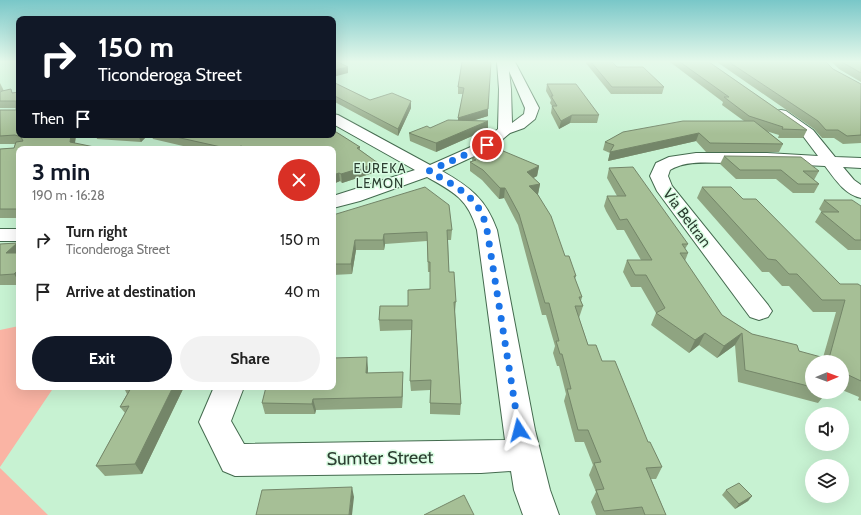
<!DOCTYPE html>
<meta charset="utf-8">
<style>
:root{--surface:#fff;--page:#f2f2f2;--text:#222;--muted:#767676;--accent:#111827}
body{margin:0;font-family:Cabin,sans-serif;background:var(--page);color:var(--text);height:100vh;display:flex;flex-direction:column;font-size:15px;white-space:nowrap}
*{box-sizing:border-box;margin:0}
p{font-size:13px;color:var(--muted)}
.icon{flex:none;width:22px;height:22px;fill:none;stroke:currentColor;stroke-width:2;stroke-linecap:round;stroke-linejoin:round}
.map{position:relative;flex:1;overflow:hidden}
.panel{position:absolute;left:16px;top:146px;width:320px;height:244px;display:flex;flex-direction:column;background:var(--surface);border-radius:8px;box-shadow:0 4px 16px #0002}
.panel>*{flex:none}
.hud{position:absolute;left:16px;top:16px;width:320px;height:122px;border-radius:8px;box-shadow:0 4px 16px #0002;background:#111827;color:#fff;overflow:hidden}
.needle{width:26px;rotate:89deg}
.fabs{position:absolute;left:805px;top:355px;display:grid;gap:8px}
.fabs a{display:grid;place-items:center;width:44px;height:44px;border-radius:50%;background:var(--surface);box-shadow:0 4px 16px #0002;font-size:20px}
.pin{position:absolute;display:grid;place-items:center;width:34px;height:34px;color:#fff;margin:-17px;border:2px solid #fff;border-radius:50%;box-shadow:0 1px 4px #0007}
.me{position:absolute;width:44px;margin:-22px;rotate:351deg;stroke-linejoin:round;filter:drop-shadow(0 0 3px #0008)}
.turn{display:flex;align-items:center;gap:14px;height:84px;padding:0 16px;font-size:18px}
.turn .icon{width:52px;height:52px;stroke-width:2.5}
.turn b{display:block;font-size:28px;line-height:34px}
.then{display:flex;align-items:center;height:38px;padding:0 16px;background:#0003;gap:8px;font-size:15px}
.round{display:grid;place-items:center;flex:none;width:42px;height:42px;border-radius:21px;background:var(--page)}
.summary{display:flex;align-items:center;justify-content:space-between;height:68px;padding:0 16px}
h1{font-size:24px;font-weight:700;line-height:30px;color:var(--accent)}
.action{display:flex;gap:8px;margin-top:auto;padding:8px 16px}
.action a{flex:1;height:46px;border-radius:24px;background:var(--accent);color:#fff;font-size:16px;font-weight:700;line-height:46px;text-align:center}
.action a+a{background:var(--page);color:var(--text)}
ul{padding:0;list-style:none}
li{display:flex;align-items:center;gap:12px;height:52px;padding:0 16px}
li div{flex:1}
li b{display:block;font-size:15px}
li em{font-style:normal}
.map>svg:first-child{display:block}
.green{fill:#fab4a4}
.lines{fill:none;stroke-linecap:round;stroke-linejoin:round}
.minor-casing{stroke:#446b4f;stroke-width:2}
.minor{fill:#fff;fill-rule:evenodd}
.wall{fill:#8fa481}
.shaded-wall{fill:#748669}
.building{fill:#a6bf96;stroke:#748669}
.route{stroke:#1a73e8;stroke-width:7;stroke-dasharray:0 12.6}
.labels{text-anchor:middle;dominant-baseline:central;stroke-width:3;stroke-linejoin:round;paint-order:stroke}
.far-neighbourhood-label{font-size:13px;letter-spacing:1px;fill:#2c3e31;stroke:#dafde3}
.street-label{font-size:15px;fill:#2c3e31;stroke:#dafde3}
.near-street-label{font-size:18px;fill:#2c3e31;stroke:#dafde3}
</style>
<div class="map">
<svg width="861" height="515" viewBox="0 0 861 515">
<rect width="100%" height="100%" fill="#c7f2d2"/>
<path class="green" d="M19,326V387H54L0,467V330Z
M0,468L48,515H0Z"/>
<g class="lines">
<g class="minor-casing">
<path id="minor" d="M497,62H515L539,108L535,119L524,128L510,133L492,148L442,171C470,187 486,199 497,230L535,430L550,490L559,515H523L514,490L511,471L481,473L235,476L223,471L199,422L214,387H244L231,421L244,444L505,440L477,230C468,199 454,192 427,177L360,201L333,208V196L415,170L333,124V114L338,115L430,165L482,142L498,129L499,89ZM509,71L525,108L524,114L512,123L511,89Z
M781,110L786,111L813,130L835,157L861,158V168L843,167L854,180L861,185V198C844,194 835,179 825,166C792,164 760,163 727,163C708,163 687,160 670,170L668,176L672,186L768,305L772,311L768,317L759,320L750,317L657,191L650,176L656,163L669,157L696,153H767L818,156L803,136L776,117L774,114L776,111Z
M0,229H19V241H0Z"/>
</g>
<use href="#minor" class="minor"/>
</g>
<path class="wall" d="M462,62L488,116L472,121L488,129L436,152L410,141L409,133L458,121L463,94H458V87Z
M585,62H612L617,67L664,87L662,94H611Z
M670,62H709L807,130L803,138H778L779,135L766,131L783,144L779,152H706L696,141L608,161L610,153L603,150L605,142L744,121L722,105L723,102Z
M717,62H826L833,69L861,84V143L843,144L834,138H822L814,129Z
M832,62H861V82L839,69Z
M333,82L370,100L411,108L398,136L333,101Z
M0,83L4,91L13,93L19,92V135H76L75,143L19,149V218H0V149L14,148L15,144H0V110H16V108H0V92L2,91H0Z
M547,84L599,115L597,123H570L559,129L551,113L552,106L550,103L551,100L546,91Z
M96,135H148L141,142L97,139Z
M151,135H333L360,147V150L378,163L379,171L342,183L340,181L333,184V149H196L153,139Z
M724,156L819,171L814,180L819,184L814,193H793L776,179H736L720,164Z
M472,158L539,166L537,176L533,178L540,184L538,194L565,256L576,276L575,279L582,297L581,301L583,306L579,318L588,345L602,361L662,467L656,479H651L666,515H596L591,502L596,492L589,475L593,465L584,442H575L564,401L566,394L559,366H557L553,353L555,346L546,315H542L518,225L504,198L499,199L482,180L470,171V162L472,161Z
M609,168L688,244L685,249L688,253L685,261L722,315L752,334L799,351L822,361L836,312H813L789,286H782L769,272H762L697,198L702,187L743,199L840,284L861,286V401L858,400L859,397L842,390V362H812V392H827L818,403L738,382L735,345L717,358L699,345L689,353L651,325L656,313L641,287H631L623,272L627,260H641L624,230H617L606,211L604,206L607,196H617L607,178Z
M824,200L861,206V250H848L815,222L821,212H822L819,209Z
M333,215L452,230L451,240H448L449,272L456,302L455,312L461,404L460,415L430,414V390L411,391L410,381L411,330L380,331L379,320L408,306L430,289V272H428L427,241L385,244L384,250H356L352,274L333,275Z
M17,243L19,246V285H0V244Z
M368,368V373L403,383L402,408L316,410L315,414H265L262,403Z
M124,387H184L142,474L105,476L96,466L125,413L120,407L127,394L124,388Z
M726,490L752,496L748,501L735,509L722,495Z"/>
<path class="shaded-wall" d="M348,67V73L333,77V70Z
M411,101V108L398,136V129Z
M488,109V116L458,125V118Z
M572,115L570,123L559,129L561,121Z
M488,121V129L436,152V143Z
M699,133L696,141L608,161L610,152Z
M71,135H76L74,149L70,142Z
M138,135H148L141,142Z
M241,146L242,149H235Z
M378,163L379,171L342,183L341,174Z
M539,166L537,176L526,182L527,172Z
M339,173L340,181L333,184V175Z
M540,184L538,194L528,196L529,186Z
M500,188H505L504,198L499,199Z
M384,234L385,244L384,250L383,240Z
M355,240L356,250L352,274L351,264Z
M17,243L19,246V258L6,253Z
M19,269V282L14,274Z
M705,333L699,345L689,353L695,340Z
M742,333L735,345L717,358L724,346Z
M367,357L368,368L367,384L366,373Z
M403,372V383L402,408V397Z
M173,387H184L142,474L135,464Z
M313,399L316,410L315,414L312,404Z
M352,487L354,497L352,515H349Z
M752,496L748,501L735,509L739,504Z"/>
<path class="building" d="M333,62H338L348,67L333,70Z
M462,62H491L488,109L458,118L464,88L458,87Z
M591,62H612L617,67H643L664,87H612Z
M680,62H709L807,130L782,129L783,127L749,116L724,97H729Z
M729,62H826L833,69L861,84V135L847,136L838,130H826L818,121Z
M842,62H861V73Z
M333,82L370,100L392,93L411,101L398,129L333,95Z
M547,84H576L599,115H572L561,121L552,106H557L551,96H553Z
M11,89L12,93L19,92V135H71L70,142L104,149H19V209H0V149L14,148L16,142L23,141L21,137L15,135L0,136V110H16V101H0V92L2,91Z
M448,120L488,121L436,143L409,133L427,126L430,128Z
M683,121H754L783,144L710,143L699,133L610,152L614,145L605,142L623,132Z
M333,130L360,147L357,148L378,163L341,174L339,173L333,175V149H248L241,146L235,149H230L167,135H333Z
M496,148L539,166L527,172L540,184L529,186L538,195L551,216L565,256H569L576,276H574L582,297H579L583,306H575L588,345H596L602,361H615L648,442H650L662,467L646,468L666,515H645L642,507L604,511L596,490L604,489L594,463L601,462L588,430H578L567,389H571L562,354H560L556,341H559L549,303H545L519,214L505,188H500L483,170L470,162L476,160L472,158Z
M724,156L801,157L819,171H803L819,184H798L781,170H740Z
M633,167L688,244H682L688,253H680L722,315L752,334L797,345L799,351L821,357L822,362H812V387L745,370L742,333L724,346L705,333L695,340L656,313L665,308L646,275H635L627,260H652L627,219L620,220L609,200L607,196H626L609,168Z
M425,187L449,205L452,230H447L449,272H454L456,302H454L461,404L430,403L431,380L410,381L412,320H379L380,306H408V290L430,289V262H428L427,232L384,234L383,240H355L351,264H333V215Z
M702,187H731L743,199H756L840,284H858L861,286V381L842,372V362H828L845,300H822L797,274H789L776,260L768,259Z
M824,200H852L861,206V240H855L821,212H839Z
M17,243L6,253H19V269L14,274L0,275V244Z
M367,357L366,373L403,372L402,397L313,399L312,404L262,403L266,387H333V358Z
M124,387H173L135,464L96,466L129,406L120,407L131,388H124Z
M739,483L752,496L739,504L726,490Z
M352,487L349,515H256L262,490Z
M464,495L474,515H424Z"/>
<linearGradient id="sky" x2="0" y2="1"><stop stop-color="#79c7c8"/><stop offset="0.46" stop-color="#e6f9eb"/><stop offset="1" stop-color="#e6f9eb" stop-opacity="0"/></linearGradient>
<rect width="861" height="134" fill="url(#sky)"/>
<g class="lines">
<path class="route" d="M487,145L429,171C448,182 470,192 481,212C484,217 485,224 487,230L519,430"/>
</g>
<g class="labels">
<g class="far-neighbourhood-label">
<text x="380" y="168">EUREKA<tspan x="380" dy="15">LEMON</tspan></text>
</g>
<g class="street-label">
<text transform="translate(687 218) rotate(53)">Via Beltran</text>
</g>
<g class="near-street-label">
<text transform="translate(380 458) rotate(-1)">Sumter Street</text>
</g>
</g>
</svg>
<div class="fabs">
<a><svg class="needle" viewBox="-14 -14 28 28"><path d="M0-13l5 13h-10z" fill="#e53935"/><path d="M0 13l5-13h-10z" fill="#767676"/></svg></a>
<a><svg class="icon" aria-label="sound" viewBox="0 0 24 24"><path d="M4 9h4l5-4v14l-5-4H4zM17 9q2 3 0 6"/></svg></a>
<a><svg class="icon" aria-label="layers" viewBox="0 0 24 24"><path d="M12 4l9 5-9 5-9-5zM3 14l9 5 9-5"/></svg></a>
</div>
<div class="pin" style="left:487px;top:145px;background:#d93025"><svg class="icon" aria-label="arrive" viewBox="0 0 24 24"><path d="M6 21V4h12l-3 4 3 4H6"/></svg></div>
<svg class="me" style="left:519px;top:430px" viewBox="-20 -20 40 40"><path d="M0-17L14 15 0 8-14 15z" fill="#1a73e8" stroke="#fff" stroke-width="4"/></svg>
<div class="hud">
<div class="turn"><svg class="icon" aria-label="right" viewBox="0 0 24 24"><path d="M7 20v-9h11M14 6l5 5-5 5"/></svg><div><b>150 m</b>Ticonderoga Street</div></div>
<div class="then">Then<svg class="icon" aria-label="arrive" viewBox="0 0 24 24"><path d="M6 21V4h12l-3 4 3 4H6"/></svg></div>
</div>
<section class="panel">
<div class="summary"><div><h1>3 min</h1><p>190 m · 16:28</p></div><a class="round" style="background:#d93025;color:#fff"><svg class="icon" aria-label="close" viewBox="0 0 24 24"><path d="M6 6l12 12M18 6L6 18"/></svg></a></div>
<ul>
<li><svg class="icon" aria-label="right" viewBox="0 0 24 24"><path d="M7 20v-9h11M14 6l5 5-5 5"/></svg><div><b>Turn right</b><p>Ticonderoga Street</p></div><em>150 m</em></li>
<li><svg class="icon" aria-label="arrive" viewBox="0 0 24 24"><path d="M6 21V4h12l-3 4 3 4H6"/></svg><div><b>Arrive at destination</b></div><em>40 m</em></li>
</ul>
<div class="action"><a>Exit</a><a>Share</a></div>
</section>
</div>
